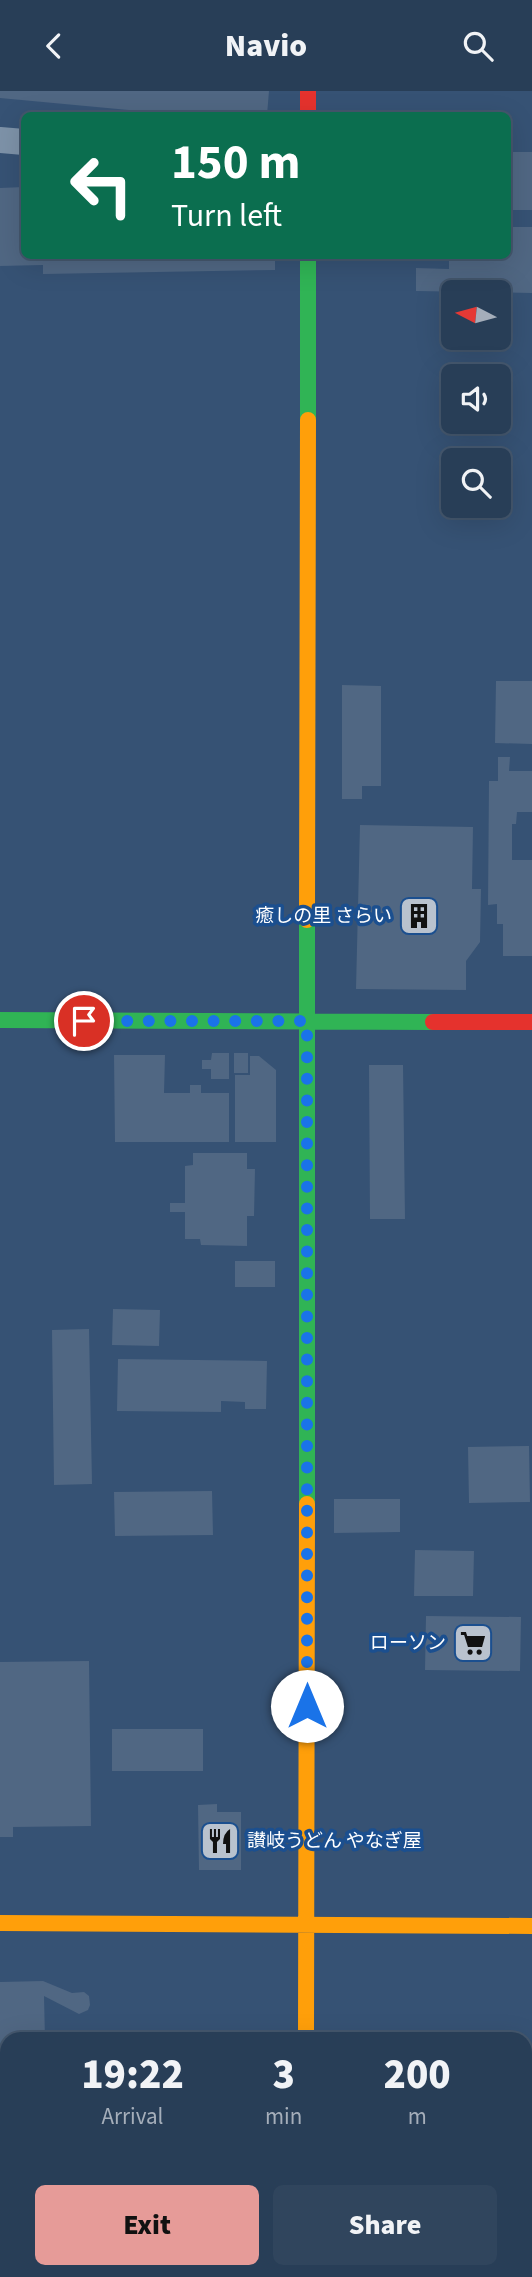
<!DOCTYPE html>
<meta charset="utf-8">
<style>
:root{--surface:#283e57;--page:#30455d;--text:#f1f3f6;--muted:#a5aeba;--line:#44576d;--accent:#e69b98}
body{margin:0;font-family:"Source Sans 3","Noto Sans JP",sans-serif;background:var(--page);color:var(--text);height:100vh;display:flex;flex-direction:column;font-size:26px;white-space:nowrap}
*{box-sizing:border-box;margin:0}
p{font-size:23px;color:var(--muted)}
.icon{flex:none;width:38px;height:38px;fill:none;stroke:currentColor;stroke-width:2;stroke-linecap:round;stroke-linejoin:round}
.map{position:relative;flex:1;overflow:hidden}
.sheet{position:absolute;left:0px;top:1941px;width:532px;height:247px;display:flex;flex-direction:column;background:var(--surface);border-radius:21px 21px 0 0;box-shadow:0 7px 28px #0002,0 0 0 2px var(--line)}
.sheet>*{flex:none}
.banner{position:absolute;left:21px;top:21px;width:490px;height:147px;border-radius:10px;box-shadow:0 7px 28px #0002,0 0 0 2px var(--line);background:#0b6e4f;color:#fff;overflow:hidden}
.needle{width:46px;rotate:276deg}
.fabs{position:absolute;left:441px;top:189px;display:grid;gap:14px}
.fabs a{display:grid;place-items:center;width:70px;height:70px;border-radius:10px;background:var(--surface);box-shadow:0 7px 28px #0002,0 0 0 2px var(--line);font-size:35px}
.pin{position:absolute;display:grid;place-items:center;width:60px;height:60px;color:#fff;margin:-30px;border:4px solid #fff;border-radius:50%;box-shadow:0 2px 7px #0007}
.me{position:absolute;width:77px;margin:-38px;rotate:0deg;stroke-linejoin:round;filter:drop-shadow(0 0 5px #0008)}
.turn{display:flex;align-items:center;gap:24px;height:147px;padding:0 35px;font-size:32px}
.turn .icon{width:91px;height:91px;stroke-width:2.5}
.turn b{display:block;font-size:49px;line-height:60px}
.eta{display:flex;justify-content:space-evenly;align-items:center;height:119px;text-align:center}
.eta b{font-size:42px;font-weight:800;line-height:49px}
.primary-button{display:flex;gap:14px;margin-top:auto;padding:14px 35px}
.primary-button a{flex:1;height:80px;border-radius:10px;background:var(--accent);color:#111;font-size:28px;font-weight:800;line-height:80px;text-align:center}
.primary-button a+a{background:var(--page);color:var(--text)}
header{display:flex;justify-content:space-between;align-items:center;height:91px;padding:0 35px;background:var(--surface);font-size:32px;font-weight:800}
.map>svg:first-child{display:block}
.building{fill:#506783}
.lines{fill:none;stroke-linecap:round;stroke-linejoin:round}
.street{stroke:#7d92a8;stroke-width:26}
.fast{stroke:#30b455;stroke-width:16}
.slow{stroke:#ff9f0a;stroke-width:16}
.jam{stroke:#e5322d;stroke-width:16}
.route{stroke:#1a73e8;stroke-width:12;stroke-dasharray:0 21.6}
.labels{text-anchor:middle;dominant-baseline:central;stroke-width:7;stroke-linejoin:round;paint-order:stroke}
.poi-label{font-size:19px;fill:#fff;stroke:#1b4f8f;text-anchor:end}
</style>
<header><svg class="icon" aria-label="back" viewBox="0 0 24 24"><path d="M15 5l-7 7 7 7"/></svg>Navio<svg class="icon" aria-label="search" viewBox="0 0 24 24"><circle cx="10" cy="10" r="6"/><path d="M15 15l6 6"/></svg></header>
<div class="map">
<svg width="532" height="2186" viewBox="0 0 532 2186">
<rect width="100%" height="100%" fill="#365274"/>
<path class="building" d="M0,0H269L267,24H182L0,7Z
M508,61H532V119H508Z
M24,96V164H275V179L43,183V174L0,175V97Z
M508,136H532V202L416,200V177L449,178V164H508Z
M496,590H532V653L495,652Z
M342,594L381,595V695H362V708H342Z
M498,666H510L509,680H532V721H517L516,733H512V769H532V865H503V833H497V813L488,814L489,690H498Z
M360,734L473,736L472,798H481L480,851L466,870V899L356,898Z
M212,962H229V988H211V978H202V969H211Z
M234,962H248V982H234Z
M114,964H165L164,1002H190V994H201V1002H229V1051H115Z
M250,965H259L276,979V1051H235V984H250Z
M369,974H403L405,1128H370Z
M193,1062H247V1078H255L254,1125H247V1155L201,1154L200,1148H185V1121H170V1112H185V1075L193,1074Z
M235,1170H275V1196H235Z
M113,1218L160,1219L159,1255L112,1254Z
M89,1238L92,1393L54,1394L52,1239Z
M118,1268L267,1270L266,1318H245V1311L221,1310V1321L117,1320Z
M529,1355L530,1411L469,1412L468,1356Z
M212,1400L213,1444L115,1445L114,1401Z
M334,1408H400V1441L334,1442Z
M415,1459L474,1460L473,1505H414Z
M426,1525L521,1526L520,1580L425,1579Z
M89,1570L91,1735L13,1736V1746H0V1571Z
M112,1638H203V1680H112Z
M217,1713V1721H241V1779H199L198,1714Z
M43,1890L72,1902L84,1901L89,1905L90,1914L88,1919L79,1923L44,1905L45,1948H7V2072H0V1891Z
M525,2002H532V2125L525,2124Z
M525,2143H532V2179H525Z
M118,2180H266V2186H118Z
M382,2180H447V2186H382Z"/>
<g class="lines">
<path class="street" d="M0,49L24,51"/>
<path class="fast" d="M308,329V164
M0,929L433,931
M307,1413V829"/>
<path class="slow" d="M307,829L308,329
M0,1832L532,1835
M306,1948L307,1413
M306,2180V2186"/>
<path class="jam" d="M308,0V24
M433,931H532"/>
</g>
<g class="lines">
<path class="route" d="M84,930H307V1615"/>
</g>
<defs>
<g id="building-square" transform="scale(2.0125)"><rect x="-9" y="-9" width="18" height="18" rx="4" fill="#b9c2ce" stroke="#1b4f8f"/><path d="M-4-6H4V6H1V3H-1V6H-4ZM-2.5-4.3h1.7v1.8h-1.7ZM.8-4.3h1.7v1.8H.8ZM-2.5-1h1.7V.8h-1.7ZM.8-1h1.7V.8H.8Z" fill="#111"/></g>
<g id="supermarket-square" transform="scale(2.0125)"><rect x="-9" y="-9" width="18" height="18" rx="4" fill="#b9c2ce" stroke="#1b4f8f"/><path d="M-6-5.5h2.5l.6 2H6L4.5 2H-2.5L-4.4-4H-6ZM-1.5 3.2a1.3 1.3 0 1 0 .1 0ZM3 3.2a1.3 1.3 0 1 0 .1 0Z" fill="#111"/></g>
<g id="restaurant-square" transform="scale(2.0125)"><rect x="-9" y="-9" width="18" height="18" rx="4" fill="#b9c2ce" stroke="#1b4f8f"/><path d="M-5-6h1v4h1v-4h1v4h1v-4h1v5L-1.5 .5V6h-2V.5L-5-1ZM5-6V6H3V1.5H1.5Q1.5-4 5-6Z" fill="#111"/></g>
</defs>
<g fill-rule="evenodd">
<use href="#building-square" x="419" y="825"/>
<use href="#supermarket-square" x="473" y="1552"/>
<use href="#restaurant-square" x="220" y="1750"/>
</g>
<g class="labels">
<g class="poi-label">
<text x="392" y="825">癒しの里 さらい</text>
<text x="446" y="1552">ローソン</text>
<text x="247" y="1750" text-anchor="start">讃岐うどん やなぎ屋</text>
</g>
</g>
</svg>
<div class="fabs">
<a><svg class="needle" viewBox="-14 -14 28 28"><path d="M0-13l5 13h-10z" fill="#e53935"/><path d="M0 13l5-13h-10z" fill="#a5aeba"/></svg></a>
<a><svg class="icon" aria-label="sound" viewBox="0 0 24 24"><path d="M4 9h4l5-4v14l-5-4H4zM17 9q2 3 0 6"/></svg></a>
<a><svg class="icon" aria-label="search" viewBox="0 0 24 24"><circle cx="10" cy="10" r="6"/><path d="M15 15l6 6"/></svg></a>
</div>
<div class="pin" style="left:84px;top:930px;background:#d93025"><svg class="icon" aria-label="arrive" viewBox="0 0 24 24"><path d="M6 21V4h12l-3 4 3 4H6"/></svg></div>
<svg class="me" style="left:307px;top:1615px" viewBox="-20 -20 40 40"><circle r="19" fill="#fff"/><path d="M0-13L10 11 0 6-10 11z" fill="#1a73e8"/></svg>
<div class="banner">
<div class="turn"><svg class="icon" aria-label="left" viewBox="0 0 24 24"><path d="M17 20v-9H6M10 6l-5 5 5 5"/></svg><div><b>150 m</b>Turn left</div></div>
</div>
<section class="sheet">
<div class="eta">
<div><b>19:22</b><p>Arrival</p></div>
<div><b>3</b><p>min</p></div>
<div><b>200</b><p>m</p></div>
</div>
<div class="primary-button"><a>Exit</a><a>Share</a></div>
</section>
</div>
